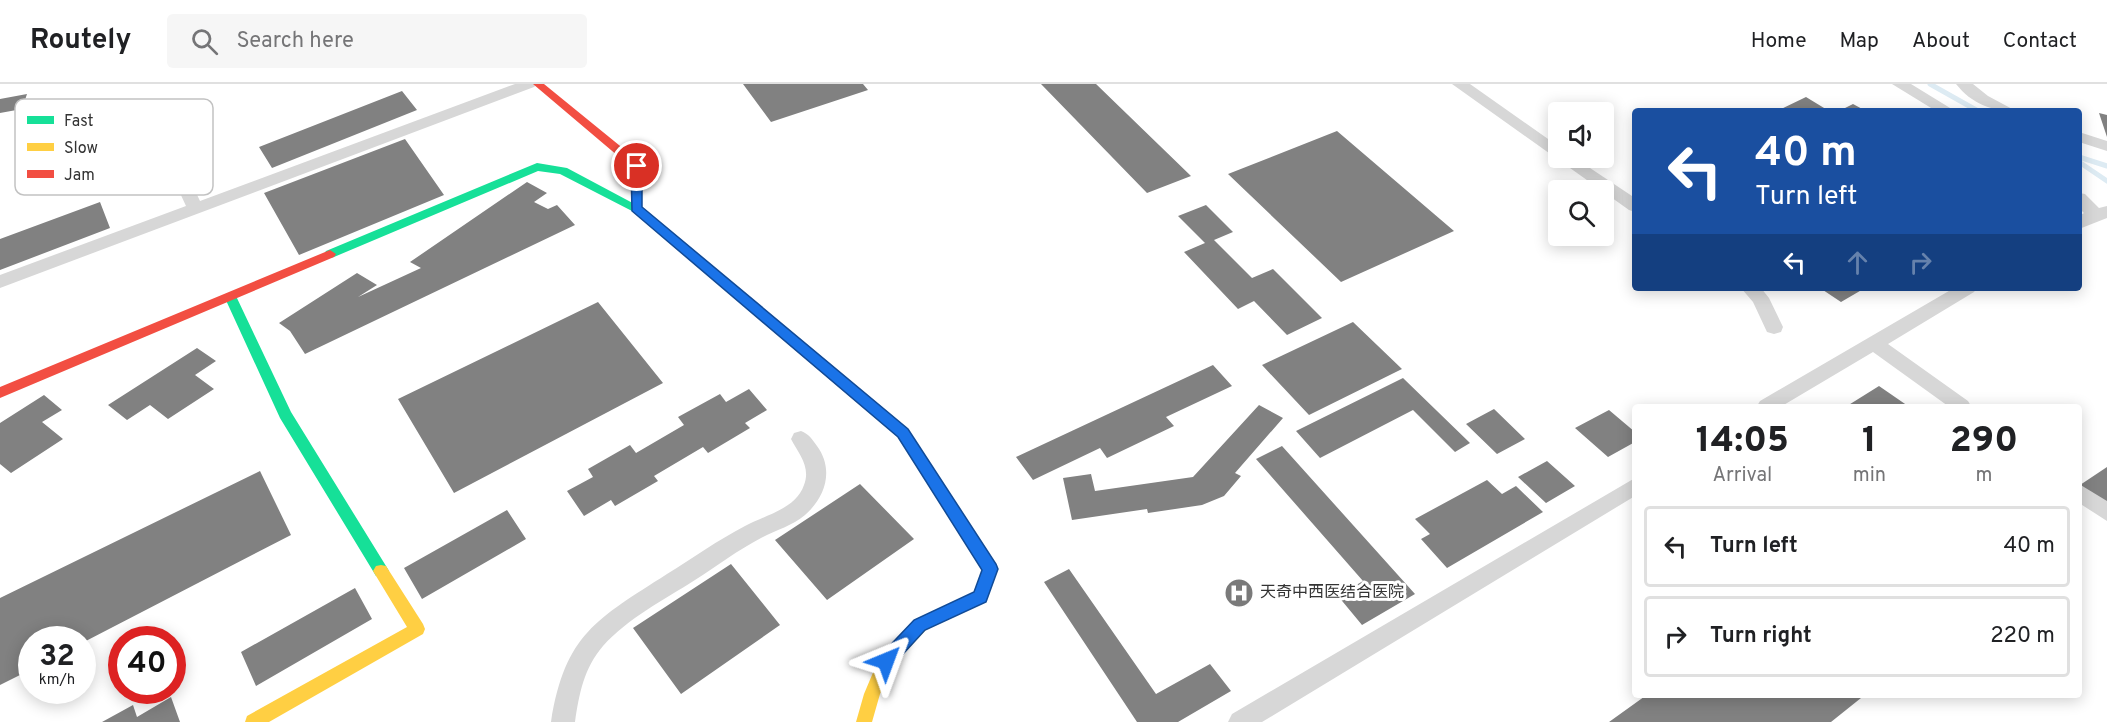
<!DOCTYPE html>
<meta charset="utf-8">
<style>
:root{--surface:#fff;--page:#f6f6f6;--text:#202124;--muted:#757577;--line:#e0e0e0}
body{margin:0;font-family:Overpass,"Noto Sans SC",sans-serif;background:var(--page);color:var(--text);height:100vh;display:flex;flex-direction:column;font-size:22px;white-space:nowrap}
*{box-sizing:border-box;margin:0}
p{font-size:20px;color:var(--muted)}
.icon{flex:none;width:33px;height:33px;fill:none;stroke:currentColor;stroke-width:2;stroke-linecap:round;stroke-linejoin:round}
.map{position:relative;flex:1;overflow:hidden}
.panel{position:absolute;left:1632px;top:320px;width:450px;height:294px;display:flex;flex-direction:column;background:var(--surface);border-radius:6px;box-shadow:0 3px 15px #0003}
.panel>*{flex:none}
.guide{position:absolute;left:1632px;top:24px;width:450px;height:183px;border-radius:6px;box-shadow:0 3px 15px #0003;background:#1a4fa0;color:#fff;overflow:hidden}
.buttons{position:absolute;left:1548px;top:18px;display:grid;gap:12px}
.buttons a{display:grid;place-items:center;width:66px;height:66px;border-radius:6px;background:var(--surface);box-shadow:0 3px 15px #0003;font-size:30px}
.speed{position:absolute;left:18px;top:542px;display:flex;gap:12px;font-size:30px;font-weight:700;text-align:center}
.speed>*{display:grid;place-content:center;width:78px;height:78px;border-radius:50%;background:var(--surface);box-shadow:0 3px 15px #0003;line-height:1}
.speed small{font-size:15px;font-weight:400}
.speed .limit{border:9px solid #d22;background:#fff;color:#111}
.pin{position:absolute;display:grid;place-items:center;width:51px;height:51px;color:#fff;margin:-26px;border:3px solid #fff;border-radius:50%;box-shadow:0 2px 6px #0007}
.me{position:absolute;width:66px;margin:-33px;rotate:44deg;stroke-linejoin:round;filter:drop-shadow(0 0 4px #0008)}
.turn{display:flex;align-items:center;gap:21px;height:126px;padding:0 24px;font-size:27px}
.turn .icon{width:78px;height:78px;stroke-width:2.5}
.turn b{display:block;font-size:42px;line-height:51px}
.lanes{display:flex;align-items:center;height:57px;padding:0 24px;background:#0003;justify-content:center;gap:30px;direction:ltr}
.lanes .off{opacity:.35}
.eta{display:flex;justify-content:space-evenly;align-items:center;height:102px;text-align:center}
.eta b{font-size:36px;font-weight:800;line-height:42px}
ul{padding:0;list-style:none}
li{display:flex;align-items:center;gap:18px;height:81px;margin:0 12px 9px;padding:0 12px;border:3px solid var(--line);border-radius:6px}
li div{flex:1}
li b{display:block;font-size:22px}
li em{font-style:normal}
header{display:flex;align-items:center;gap:36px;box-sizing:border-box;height:84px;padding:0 30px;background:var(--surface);border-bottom:2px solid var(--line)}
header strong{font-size:28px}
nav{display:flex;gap:33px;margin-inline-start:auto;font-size:21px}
.search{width:420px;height:54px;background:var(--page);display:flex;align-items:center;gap:15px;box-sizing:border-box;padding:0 21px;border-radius:6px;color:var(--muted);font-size:22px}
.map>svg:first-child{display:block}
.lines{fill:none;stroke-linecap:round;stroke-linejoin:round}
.stream{stroke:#ddebf3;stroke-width:5}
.building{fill:#818181}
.street{fill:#d7d7d7;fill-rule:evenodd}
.fast{fill:#16e098;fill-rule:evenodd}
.slow{fill:#ffcf43;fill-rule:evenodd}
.jam{fill:#f24e42;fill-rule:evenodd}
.route{fill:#1a73e8;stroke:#114b97;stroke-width:1.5}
.labels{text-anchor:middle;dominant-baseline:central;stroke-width:6;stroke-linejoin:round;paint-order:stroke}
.poi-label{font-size:16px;fill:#333;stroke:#fff;text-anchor:start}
.key{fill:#fff;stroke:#c2c2c2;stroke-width:1.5}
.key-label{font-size:16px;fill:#333}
</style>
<header>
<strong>Routely</strong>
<div class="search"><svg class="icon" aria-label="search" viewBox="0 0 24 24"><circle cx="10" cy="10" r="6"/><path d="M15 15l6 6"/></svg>Search here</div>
<nav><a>Home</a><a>Map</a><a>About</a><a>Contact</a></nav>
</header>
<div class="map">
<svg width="2107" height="638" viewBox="0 0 2107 638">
<rect width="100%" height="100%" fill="#fff"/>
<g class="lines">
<path class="stream" d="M1930,0L1978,27
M2079,73L2107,82
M2079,78L2107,97"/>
</g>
<path class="building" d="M743,0H863L868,6L771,38Z
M1041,0H1096L1191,92L1147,109Z
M402,7L417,26L272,84L259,63Z
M27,10L22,25L0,29V15Z
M1806,13L1829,27H1777Z
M1853,20L1866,27H1839Z
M2099,29L2107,31V53Z
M1337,47L1454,147L1341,198L1228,90Z
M405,55L444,111L299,171L264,109Z
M527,98L547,109L534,118L548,125L557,121L575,141L305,270L290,247L279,239L357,189L377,201L358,213L421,184L410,178Z
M100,118L110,144L0,186V155Z
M1206,121L1233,148L1214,156L1252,194L1273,185L1322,234L1287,251L1254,217L1238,225L1184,168L1205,159L1178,132Z
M1820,204H1865L1841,218Z
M598,218L663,299L454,409L398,315Z
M1353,238L1402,285L1309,331L1262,281Z
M197,264L216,277L195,291L214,305L168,335L150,321L127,336L108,321Z
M1213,281L1232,302L1166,333L1174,342L1107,374L1100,364L1033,396L1016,373Z
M1403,294L1470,359L1455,368L1413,326L1320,374L1296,347Z
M1879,302L1908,322H1847Z
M749,305L767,326L745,339L750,344L708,369L703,363L654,392L658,397L615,422L611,416L584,432L567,407L593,393L588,385L630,361L636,369L684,341L678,333L720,310L726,318Z
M44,311L62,326L42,338L63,355L11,389L0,380V339Z
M1259,321L1283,334L1235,389L1241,392L1224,412L1202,421L1148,429L1147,425L1072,436L1063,394L1091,390L1095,407L1193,393Z
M1494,325L1525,355L1497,370L1466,340Z
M1609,326L1635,348V358L1608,373L1575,344Z
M1282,362L1415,510L1362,541L1338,512L1363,497L1256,375Z
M1547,377L1575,402L1546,419L1518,393Z
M2107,383V421L2080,401Z
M260,387L291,451L82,559V555H32V585L0,601V514Z
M1487,396L1502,410L1516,402L1543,428L1447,484L1421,455L1430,450L1415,435Z
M860,400L914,455L827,516L775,456Z
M507,426L526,455L422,515L404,484Z
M731,480L780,541L681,610L633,544Z
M1069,485L1156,610L1210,580L1231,607L1178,638H1137L1044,498Z
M355,504L372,535L256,602L241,568Z
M1648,610H1866L1831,638H1609Z
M171,613L180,638H102L133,621L137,633Z"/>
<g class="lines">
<path class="street" d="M515,0H537L534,3L0,204V191L186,122L167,81L169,77H181L200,117Z
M1452,0H1470L1558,62V74H1575L1635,114V128L1629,126Z
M1892,0H1911L1955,27H1936Z
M1956,0H1973L1988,12L2016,27C1991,27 1972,20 1956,0Z
M2079,48L2107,57V67L2079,58Z
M2079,109L2085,110L2099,124L2107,122V134L2079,145V132L2084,129L2079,124Z
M1741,204H1761L1769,214L1783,243L1781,248L1774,250L1767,248L1753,218Z
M1954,204H1977L1974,208L1888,260L1968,317L1971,322H1948L1873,268L1782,322H1757L1760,317Z
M801,347C809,350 812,355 817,362C834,385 826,413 805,431C792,442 776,446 761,454C738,466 717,482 695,496C664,516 628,534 603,562C584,584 579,610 575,638H551C565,550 597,535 667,490C693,474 718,456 745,442C765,431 796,425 804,401C811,383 799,370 791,355L794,349Z
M1635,394V412L1262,638H1228L1232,630Z
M2079,400L2107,417V437L2079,419Z"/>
<path class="fast" d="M537,79L567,84L642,124L636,128L632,127L560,90L538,87L334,173L330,174L324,170L326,167Z
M230,208L236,212L291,328L386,482L389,487L386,492L381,493L376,492L280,334L224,212Z"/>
<path class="slow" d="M872,318L877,319L908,345L998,485L985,518L926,546L892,582L880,610L872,638H856L864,610L880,572L914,536L974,509L982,486L898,353L867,327L865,323L867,319Z
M381,481L386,482L423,540L425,545L423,550L269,638H245L247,632L407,543L373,487L376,482Z"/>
<path class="jam" d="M533,0H544L641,79L642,123L877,319L879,323L877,327H867L632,127L631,83Z
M330,166L336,170L334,173L0,314V303Z"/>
</g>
<path class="route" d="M637,78L642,82V123L908,345L996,480L998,485L986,518L925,546L892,582L886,584L880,582L878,577L880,572L914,536L974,508L982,486L898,353L632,127L631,82Z"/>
<defs>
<g id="hospital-disc" transform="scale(1.5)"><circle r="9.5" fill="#7a7a7a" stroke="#fff"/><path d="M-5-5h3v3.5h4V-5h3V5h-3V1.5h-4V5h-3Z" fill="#fff"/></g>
</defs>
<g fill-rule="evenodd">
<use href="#hospital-disc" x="1239" y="509"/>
</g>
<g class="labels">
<g class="poi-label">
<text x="1260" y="509">天奇中西医结合医院</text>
</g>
</g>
<rect x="15" y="15" width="198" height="96" rx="9" class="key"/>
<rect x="27" y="32" width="27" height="8" fill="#16e098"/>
<rect x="27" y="59" width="27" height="8" fill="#ffcf43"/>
<rect x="27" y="86" width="27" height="8" fill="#f24e42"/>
<g class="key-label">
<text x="64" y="42">Fast</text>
<text x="64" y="69">Slow</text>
<text x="64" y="96">Jam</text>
</g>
</svg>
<div class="buttons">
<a><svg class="icon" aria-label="sound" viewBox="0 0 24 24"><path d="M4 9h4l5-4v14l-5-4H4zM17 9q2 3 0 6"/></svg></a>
<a><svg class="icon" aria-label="search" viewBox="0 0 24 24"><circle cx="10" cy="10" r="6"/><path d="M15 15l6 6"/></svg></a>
</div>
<div class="speed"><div>32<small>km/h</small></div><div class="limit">40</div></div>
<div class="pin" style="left:637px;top:82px;background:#d93025"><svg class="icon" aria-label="arrive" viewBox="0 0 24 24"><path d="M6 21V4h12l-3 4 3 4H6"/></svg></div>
<svg class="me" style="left:886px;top:577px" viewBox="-20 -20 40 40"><path d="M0-17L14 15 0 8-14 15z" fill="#1a73e8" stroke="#fff" stroke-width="4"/></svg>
<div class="guide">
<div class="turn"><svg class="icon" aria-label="left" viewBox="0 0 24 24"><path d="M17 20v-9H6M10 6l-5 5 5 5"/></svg><div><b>40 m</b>Turn left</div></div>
<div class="lanes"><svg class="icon" aria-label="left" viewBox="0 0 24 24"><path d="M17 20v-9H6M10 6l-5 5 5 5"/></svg><svg class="icon off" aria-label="ahead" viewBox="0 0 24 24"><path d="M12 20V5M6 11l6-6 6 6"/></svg><svg class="icon off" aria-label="right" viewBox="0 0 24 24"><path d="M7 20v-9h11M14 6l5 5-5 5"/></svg></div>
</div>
<section class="panel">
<div class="eta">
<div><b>14:05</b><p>Arrival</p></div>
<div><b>1</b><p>min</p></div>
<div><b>290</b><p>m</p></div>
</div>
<ul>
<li><svg class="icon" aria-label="left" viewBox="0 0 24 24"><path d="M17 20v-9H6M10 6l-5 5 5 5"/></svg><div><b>Turn left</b></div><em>40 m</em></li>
<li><svg class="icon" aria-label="right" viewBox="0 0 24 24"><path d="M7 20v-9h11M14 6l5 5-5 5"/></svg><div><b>Turn right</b></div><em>220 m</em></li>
</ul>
</section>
</div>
